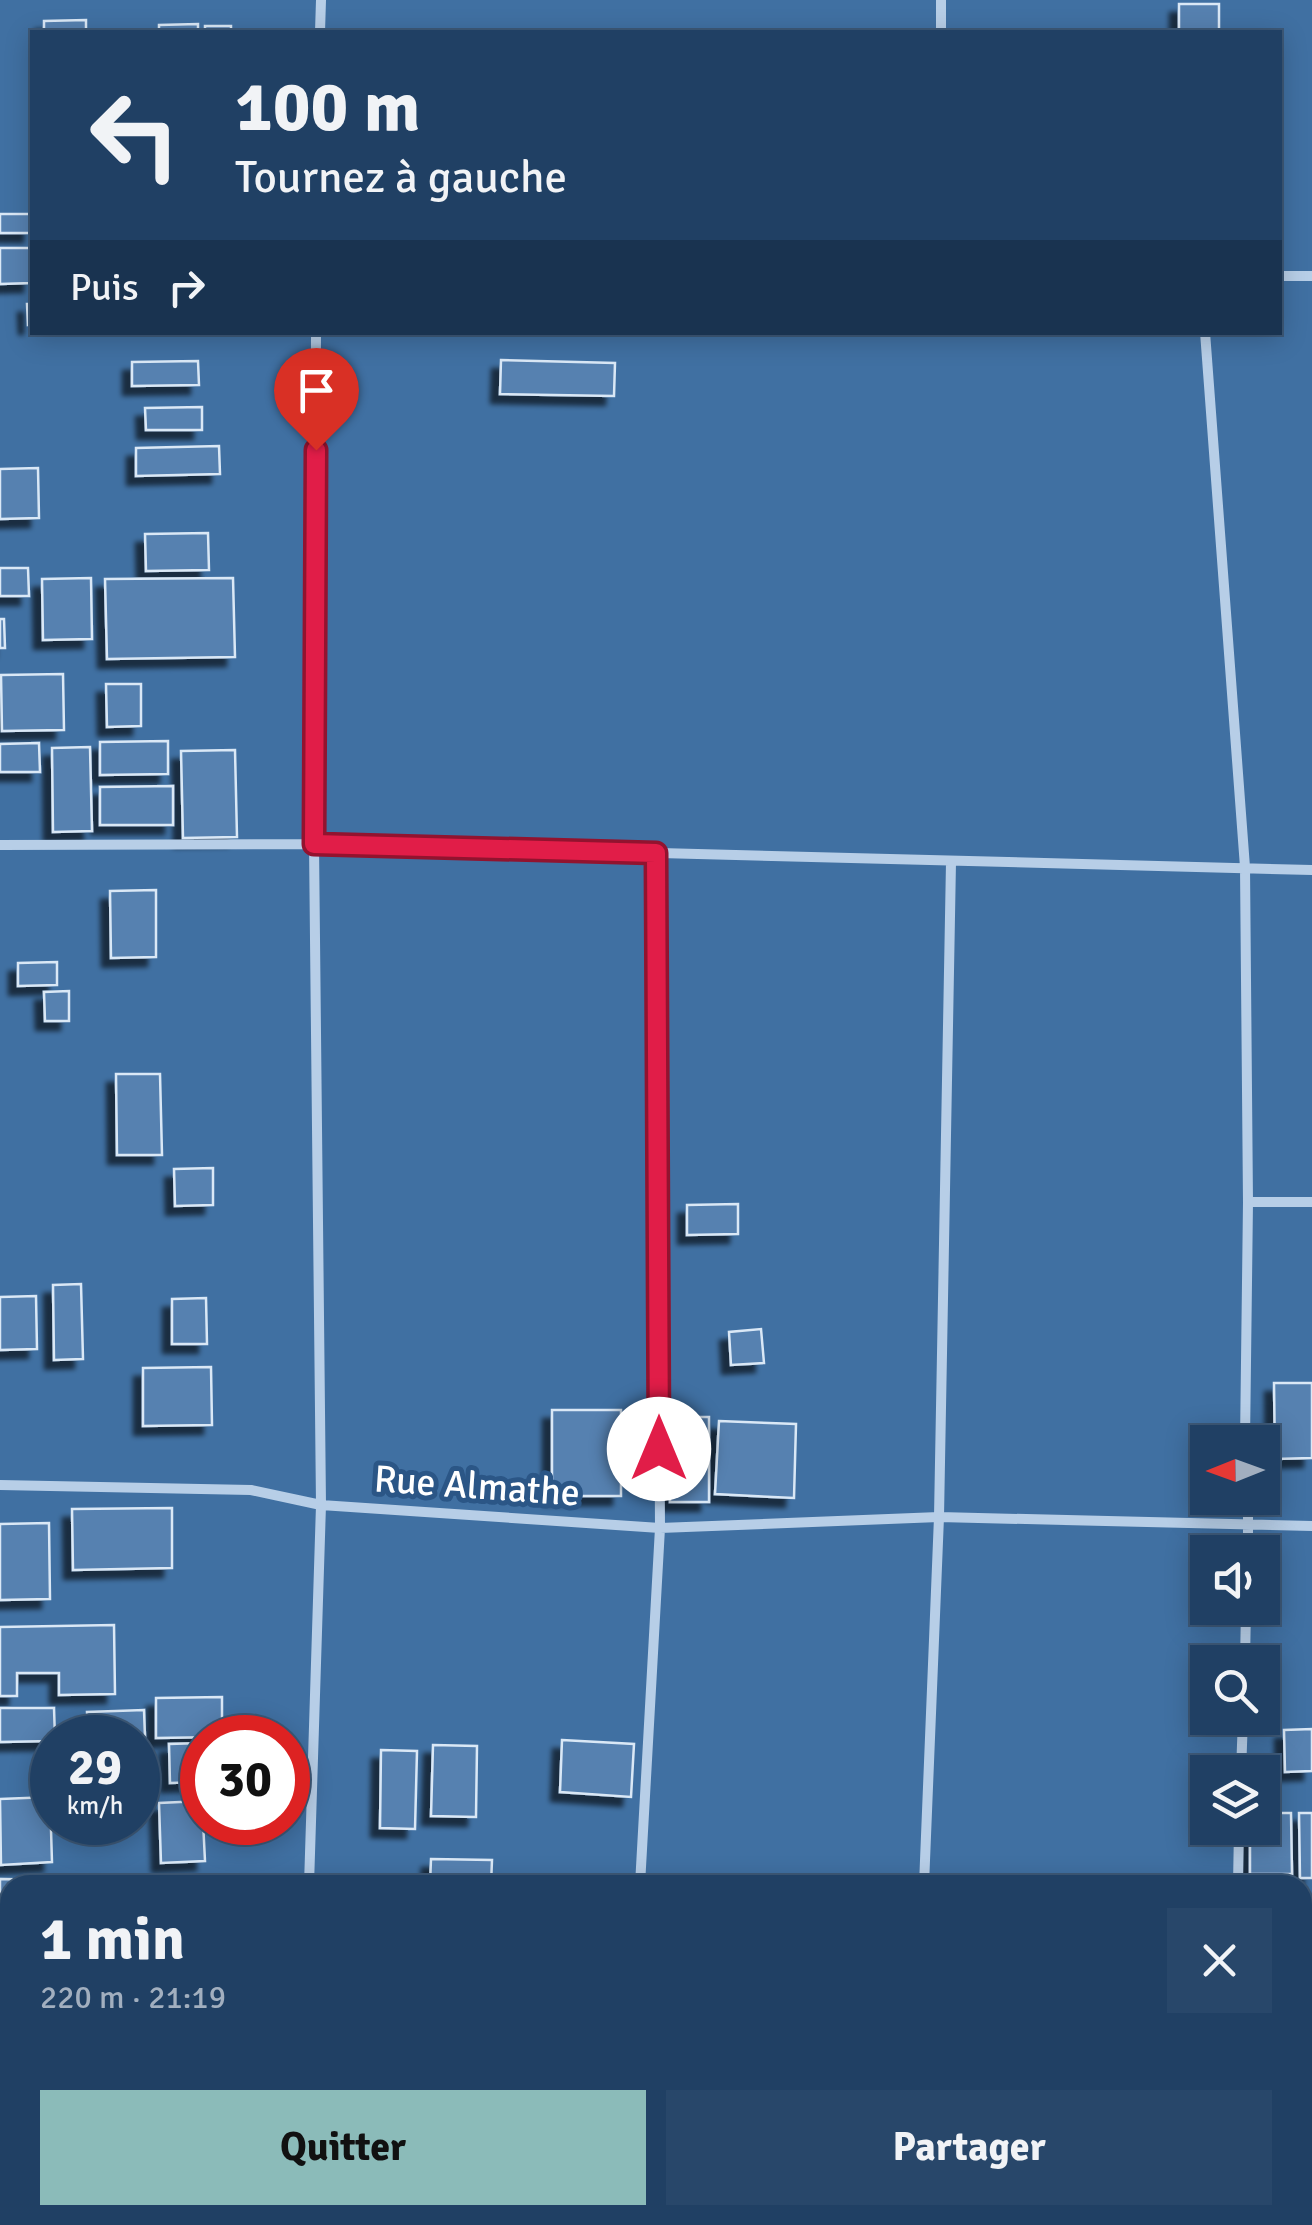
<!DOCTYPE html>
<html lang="fr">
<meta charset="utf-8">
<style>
:root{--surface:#204064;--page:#28476a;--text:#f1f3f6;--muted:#a2afbf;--line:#3d5978;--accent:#8bbbb9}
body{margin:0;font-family:Signika,sans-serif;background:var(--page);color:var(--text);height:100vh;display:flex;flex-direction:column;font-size:38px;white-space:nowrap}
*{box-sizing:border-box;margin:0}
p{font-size:32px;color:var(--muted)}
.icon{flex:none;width:55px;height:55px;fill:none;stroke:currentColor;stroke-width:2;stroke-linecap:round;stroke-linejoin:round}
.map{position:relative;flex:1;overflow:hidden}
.side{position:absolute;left:0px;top:1875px;width:1312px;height:350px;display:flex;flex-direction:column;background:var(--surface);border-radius:30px 30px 0 0;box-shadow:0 5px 25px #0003,0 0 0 2px var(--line)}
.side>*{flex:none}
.guide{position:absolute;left:30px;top:30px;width:1252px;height:305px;border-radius:0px;box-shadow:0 5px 25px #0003,0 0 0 2px var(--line);background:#204064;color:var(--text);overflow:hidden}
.needle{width:65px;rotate:269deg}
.buttons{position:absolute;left:1190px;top:1425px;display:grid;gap:20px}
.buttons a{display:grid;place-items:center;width:90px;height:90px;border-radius:0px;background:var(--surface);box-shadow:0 5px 25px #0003,0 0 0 2px var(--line);font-size:50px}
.speed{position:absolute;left:30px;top:1715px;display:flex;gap:20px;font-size:50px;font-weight:700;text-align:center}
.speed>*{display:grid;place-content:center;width:130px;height:130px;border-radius:50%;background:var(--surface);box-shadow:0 5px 25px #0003,0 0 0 2px var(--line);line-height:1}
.speed small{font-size:25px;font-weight:400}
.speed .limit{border:15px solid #d22;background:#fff;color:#111}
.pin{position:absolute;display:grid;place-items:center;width:85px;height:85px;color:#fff;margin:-102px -42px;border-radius:50% 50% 50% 0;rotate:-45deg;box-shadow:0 0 10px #0007}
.pin .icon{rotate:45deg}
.me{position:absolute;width:110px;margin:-55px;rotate:0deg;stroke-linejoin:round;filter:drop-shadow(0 0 8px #0008)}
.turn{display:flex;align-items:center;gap:35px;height:210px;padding:0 40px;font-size:45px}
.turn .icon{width:130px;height:130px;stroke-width:2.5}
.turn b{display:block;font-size:70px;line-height:85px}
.then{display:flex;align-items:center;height:95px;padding:0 40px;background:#0003;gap:20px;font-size:38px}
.round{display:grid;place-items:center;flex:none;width:105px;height:105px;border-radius:0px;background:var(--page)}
.head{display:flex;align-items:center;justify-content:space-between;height:170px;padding:0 40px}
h1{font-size:60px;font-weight:700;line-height:75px}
.action{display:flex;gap:20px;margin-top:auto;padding:20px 40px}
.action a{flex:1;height:115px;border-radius:0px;background:var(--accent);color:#111;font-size:40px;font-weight:700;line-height:115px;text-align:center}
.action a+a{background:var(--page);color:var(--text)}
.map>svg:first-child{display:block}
.grass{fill:#4070a2;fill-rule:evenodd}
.building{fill:#5681b0;stroke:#dae8f6;stroke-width:2.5;filter:url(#shadow)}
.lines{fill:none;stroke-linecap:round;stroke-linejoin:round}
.street{stroke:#b7cee7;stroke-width:10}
.route-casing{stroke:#92132f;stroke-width:25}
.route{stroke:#e11d48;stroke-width:18}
.labels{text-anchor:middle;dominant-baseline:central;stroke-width:10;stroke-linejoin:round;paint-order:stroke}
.street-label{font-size:38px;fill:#fff;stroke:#2b5686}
</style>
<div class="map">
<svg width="1312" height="2225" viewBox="0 0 1312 2225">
<defs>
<filter id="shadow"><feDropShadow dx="-9" dy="9" stdDeviation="2.5" flood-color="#0009"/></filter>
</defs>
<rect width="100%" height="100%" fill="#2b5686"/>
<path class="grass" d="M0,0H1312V2225H0ZM32,32H1280V332H32ZM1208,1442H1262V1498H1208ZM1208,1552H1262V1608H1208ZM1208,1662H1262V1718H1208ZM52,1738H138V1822H52ZM202,1738H288V1822H202ZM1208,1772H1262V1828H1208ZM10,1885H1302V2215H10Z"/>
<path class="building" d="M1179,4H1219V32H1179Z
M86,20V32H44V21Z
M198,24V32H159V25Z
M205,26H231V32H205Z
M0,214H32V233H0Z
M0,248H32V283L0,284Z
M27,304H32V325H28Z
M501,360L615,363L614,396L500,394Z
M198,361L199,385L132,386V362Z
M202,407V430H146L145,408Z
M219,446L220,474L136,476V448Z
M38,468L39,518L0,519V469Z
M208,533L209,570L146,571L145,534Z
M0,568H28L29,596H0Z
M91,578L92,639L43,640L42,579Z
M233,578L235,657L107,659L105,579Z
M0,619H4L5,648H0Z
M63,674L64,730L2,731L1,675Z
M106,684H141V726L107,727Z
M168,741V774L100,775V742Z
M39,743L40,772H0V744Z
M90,747L92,831L53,832L52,748Z
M235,750L237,837L183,838L181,751Z
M173,786V825H100V787Z
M156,890V957L111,958L110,891Z
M57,962V985L18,986V963Z
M69,991V1021H45L44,992Z
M116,1074H160L162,1155H117Z
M213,1168V1205L175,1206L174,1169Z
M738,1204V1234L687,1235V1205Z
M81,1284L83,1359L54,1360L53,1285Z
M36,1296L37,1349L0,1350V1297Z
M206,1298L207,1344H172V1299Z
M761,1329L764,1363L731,1365L729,1332Z
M211,1367L212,1425L143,1426V1368Z
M1274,1383H1312V1458L1275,1459Z
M552,1410H621V1496H552Z
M670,1417H709V1502H670Z
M719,1421L796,1424L794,1498L715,1494Z
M172,1508V1568L73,1570L72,1509Z
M49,1523L50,1599L0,1600V1524Z
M114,1625L115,1694L59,1695V1673H17V1696H0V1627Z
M222,1697V1737L156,1738V1698Z
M0,1708H54L55,1738H52V1741L0,1742Z
M144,1710L146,1765L138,1766V1738H88L87,1712Z
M1312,1729V1771L1285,1772L1284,1730Z
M562,1740L634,1744L631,1797L560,1792Z
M202,1743V1782L170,1783L169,1744Z
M433,1745L477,1746L476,1817L431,1816Z
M381,1750L417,1751L415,1829L380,1828Z
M50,1797L52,1862L1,1865L0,1799Z
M202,1801L205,1861L161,1863L159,1803Z
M1262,1813H1291L1292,1874H1250V1828H1262Z
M1299,1813H1312V1878H1300Z
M431,1859L492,1860L491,1885H430Z
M0,1879L59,1880V1885H10V1962H0Z
M229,1880V1885H186V1882Z
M1312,1896V1934H1302V1897Z
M0,1977H10V2037H0Z
M1302,2030H1312V2065H1302Z
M0,2041H10V2061H0Z
M0,2067H10V2130H0Z"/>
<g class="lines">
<path class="street" d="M941,0V32
M320,32L321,0
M1280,276H1312
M1205,332L1245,867L1248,1202L1245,1442
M0,845L314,844L1312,870
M1248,1202H1312
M0,1485L251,1490L321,1505L660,1528L939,1517L1312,1526
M1248,1498V1552
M1245,1662L1246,1608
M1241,1772L1243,1718
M309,1885L321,1505L314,844L316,332
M640,1885L660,1528L656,853
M924,1885L939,1517L951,862
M1238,1885L1239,1828
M1302,2087L1312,2088
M0,2176H10
M296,2225V2215
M623,2225L624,2215
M907,2225L908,2215
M1224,2225V2215"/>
</g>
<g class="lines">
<g class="route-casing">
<path id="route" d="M316,450L314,844L656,853L659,1449"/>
</g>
<use href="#route" class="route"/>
</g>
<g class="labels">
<g class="street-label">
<text transform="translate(477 1486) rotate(4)">Rue Almathe</text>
</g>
</g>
</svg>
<div class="buttons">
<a><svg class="needle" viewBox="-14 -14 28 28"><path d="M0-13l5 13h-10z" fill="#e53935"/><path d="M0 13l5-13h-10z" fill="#a2afbf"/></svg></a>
<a><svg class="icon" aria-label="sound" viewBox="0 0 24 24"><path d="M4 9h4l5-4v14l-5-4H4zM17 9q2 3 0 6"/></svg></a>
<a><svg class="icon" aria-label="search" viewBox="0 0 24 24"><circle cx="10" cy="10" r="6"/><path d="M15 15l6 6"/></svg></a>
<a><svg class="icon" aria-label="layers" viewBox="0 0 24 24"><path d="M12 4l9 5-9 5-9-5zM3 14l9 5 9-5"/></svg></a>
</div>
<div class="speed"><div>29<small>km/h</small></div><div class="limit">30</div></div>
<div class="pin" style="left:316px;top:450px;background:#d93025"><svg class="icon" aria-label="arrive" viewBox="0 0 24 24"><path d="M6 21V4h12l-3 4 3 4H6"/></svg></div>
<svg class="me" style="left:659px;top:1449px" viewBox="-20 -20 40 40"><circle r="19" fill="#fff"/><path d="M0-13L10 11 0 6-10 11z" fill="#e11d48"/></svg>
<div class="guide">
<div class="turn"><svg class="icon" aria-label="left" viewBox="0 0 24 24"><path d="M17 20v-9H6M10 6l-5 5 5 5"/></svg><div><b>100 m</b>Tournez à gauche</div></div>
<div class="then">Puis<svg class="icon" aria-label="right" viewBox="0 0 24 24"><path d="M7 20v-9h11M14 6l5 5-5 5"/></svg></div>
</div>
<section class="side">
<div class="head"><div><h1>1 min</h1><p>220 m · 21:19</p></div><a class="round"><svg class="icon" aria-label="close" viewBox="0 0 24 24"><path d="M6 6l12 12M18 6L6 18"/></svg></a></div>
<div class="action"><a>Quitter</a><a>Partager</a></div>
</section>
</div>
